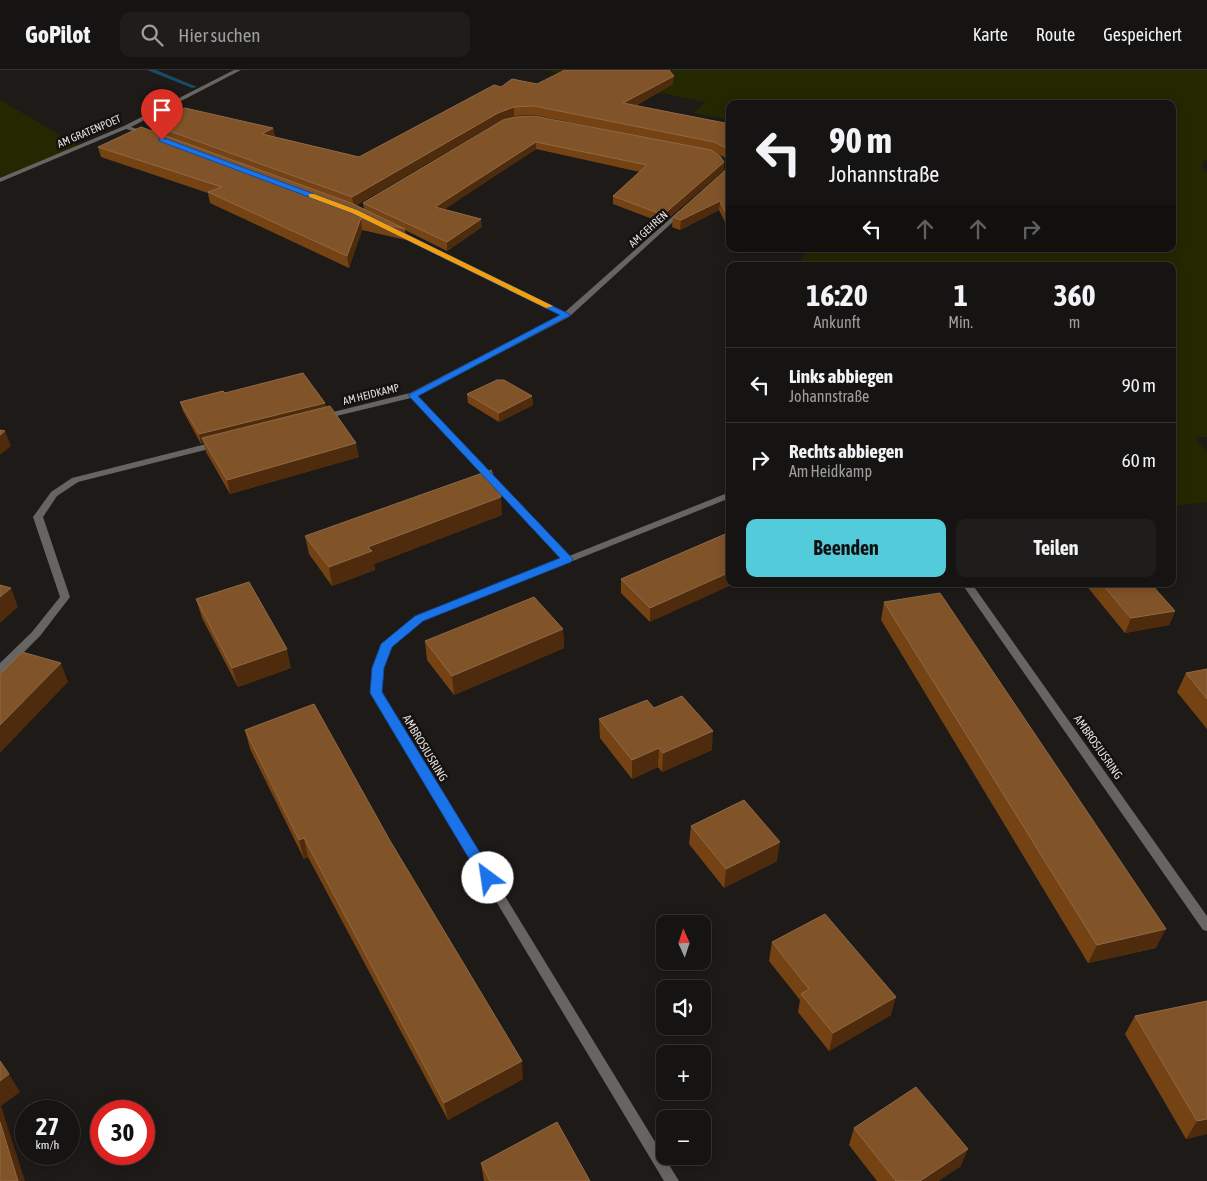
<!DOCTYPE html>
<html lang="de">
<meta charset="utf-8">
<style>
:root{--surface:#161412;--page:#1f1d1b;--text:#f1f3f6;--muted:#9e9e9f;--line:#353332;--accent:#53cbdb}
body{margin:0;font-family:"Asap Condensed",sans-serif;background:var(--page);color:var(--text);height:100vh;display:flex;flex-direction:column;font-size:19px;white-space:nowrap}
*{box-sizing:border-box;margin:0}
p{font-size:16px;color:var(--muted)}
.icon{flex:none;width:28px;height:28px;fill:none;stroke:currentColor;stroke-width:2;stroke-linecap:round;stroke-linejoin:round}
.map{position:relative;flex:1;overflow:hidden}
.details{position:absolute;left:726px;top:192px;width:450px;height:325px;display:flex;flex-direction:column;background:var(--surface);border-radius:10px;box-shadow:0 2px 12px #0003,0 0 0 1px var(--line)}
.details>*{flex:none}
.guide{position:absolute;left:726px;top:30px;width:450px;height:152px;border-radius:10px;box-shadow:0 2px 12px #0003,0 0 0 1px var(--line);background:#161412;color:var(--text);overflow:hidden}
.needle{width:32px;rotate:357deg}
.fabs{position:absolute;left:656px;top:845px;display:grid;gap:10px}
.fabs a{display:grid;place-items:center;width:55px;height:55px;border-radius:10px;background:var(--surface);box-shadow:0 2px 12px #0003,0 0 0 1px var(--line);font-size:25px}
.speed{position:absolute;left:15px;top:1030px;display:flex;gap:10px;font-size:25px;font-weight:700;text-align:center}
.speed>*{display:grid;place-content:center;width:65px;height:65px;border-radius:50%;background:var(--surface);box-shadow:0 2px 12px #0003,0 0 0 1px var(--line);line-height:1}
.speed small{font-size:12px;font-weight:400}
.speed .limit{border:8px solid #d22;background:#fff;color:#111}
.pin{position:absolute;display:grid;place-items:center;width:42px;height:42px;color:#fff;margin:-51px -21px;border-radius:50% 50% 50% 0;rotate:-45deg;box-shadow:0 0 5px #0007}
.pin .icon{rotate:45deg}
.me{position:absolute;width:55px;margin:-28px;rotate:329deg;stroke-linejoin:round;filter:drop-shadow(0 0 4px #0008)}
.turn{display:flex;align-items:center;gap:18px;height:105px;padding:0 20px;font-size:22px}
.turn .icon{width:65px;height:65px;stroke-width:2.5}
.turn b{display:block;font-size:35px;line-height:42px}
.lanes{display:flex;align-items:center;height:48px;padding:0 20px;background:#0003;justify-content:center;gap:25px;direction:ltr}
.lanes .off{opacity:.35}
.eta{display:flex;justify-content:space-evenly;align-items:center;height:85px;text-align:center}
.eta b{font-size:30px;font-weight:700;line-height:35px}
.cta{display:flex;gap:10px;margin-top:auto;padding:10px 20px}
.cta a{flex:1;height:58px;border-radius:10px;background:var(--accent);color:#111;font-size:20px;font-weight:700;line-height:58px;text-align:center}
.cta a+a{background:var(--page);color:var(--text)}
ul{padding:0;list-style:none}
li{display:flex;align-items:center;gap:15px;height:75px;padding:0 20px;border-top:1px solid var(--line)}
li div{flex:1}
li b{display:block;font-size:19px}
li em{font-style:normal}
header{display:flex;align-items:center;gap:30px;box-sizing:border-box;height:70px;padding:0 25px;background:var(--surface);border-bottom:1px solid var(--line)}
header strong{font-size:24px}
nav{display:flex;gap:28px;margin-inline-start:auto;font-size:18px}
.search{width:350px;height:45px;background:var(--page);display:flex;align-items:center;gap:12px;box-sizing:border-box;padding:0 18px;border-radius:10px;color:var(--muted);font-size:19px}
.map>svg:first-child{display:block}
.green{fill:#232800}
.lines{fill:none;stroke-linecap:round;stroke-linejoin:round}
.stream{fill:#154d67;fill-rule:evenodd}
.minor{fill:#676464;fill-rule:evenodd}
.wall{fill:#754313;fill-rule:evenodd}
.shaded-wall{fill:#4d2b0c}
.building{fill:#815329;stroke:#906945}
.route{fill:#1a73e8;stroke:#114b97}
.slow{fill:#f59e0b}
.labels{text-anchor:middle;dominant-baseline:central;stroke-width:5;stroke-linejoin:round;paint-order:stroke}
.far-street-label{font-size:11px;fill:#e1dedd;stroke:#14110f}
.street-label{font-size:12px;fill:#e1dedd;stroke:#14110f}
</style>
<header>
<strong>GoPilot</strong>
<div class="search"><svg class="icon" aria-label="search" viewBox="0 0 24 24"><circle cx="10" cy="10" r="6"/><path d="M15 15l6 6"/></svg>Hier suchen</div>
<nav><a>Karte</a><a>Route</a><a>Gespeichert</a></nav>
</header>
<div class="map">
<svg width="1207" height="1111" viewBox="0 0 1207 1111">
<rect width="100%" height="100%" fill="#1d1a18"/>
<path class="green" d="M542,0H1207V90L1203,91L1202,98L1207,102V367H1195L1207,382V432L1173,436L1172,196H799L806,179H1172V34H730V50L693,43L706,32Z
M0,30L80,76L0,110Z"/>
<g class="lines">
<path class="stream" d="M147,0H156L197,17L192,18Z"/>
<path class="minor" d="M234,0H241L131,57L149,63V65L126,59L0,112V108L124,56Z
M680,140L685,141L569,247L418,326L569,486L730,422V428L423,551L391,577L383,598L381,623L679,1111H664L371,623L373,598L382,575L415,547L561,489L411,328L324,349L320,347L321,345L410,323L560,245L391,161V159H395L565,242Z
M218,371L222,374L221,376L78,412L57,426L43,447L70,527L40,566L4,602L0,603V593L32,562L60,527L33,447L51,422L72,408Z
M962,514H972L1207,846V861L1203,860Z"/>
</g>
<path class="wall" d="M537,14H673L635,36L730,54V94L724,87L712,81L724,92V100L663,153L613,134V126L640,102L536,79L444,139L482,157L447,181L405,160L406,170L362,160L349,198L210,133L208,123L101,87L98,77L152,61L150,54L273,58L275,67L359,87L501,17ZM534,45L647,68L503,50L363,133L364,139L356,135L498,52L514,46Z
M730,96V156L728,158L719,140L680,160L672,157L673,147Z
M225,323L325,333L326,337L359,387L230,424L206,382L204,373L201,374L183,341L180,332Z
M467,324L532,326L533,335L499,352L468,333Z
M502,445L374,494L375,500L332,516L309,484L305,466Z
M730,462L650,552L621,523V509Z
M1085,514H1151L1175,541L1169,555L1125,563Z
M196,529L291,598L238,617L202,548Z
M884,532L1156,878L1088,893L881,550Z
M563,559L564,578L454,625L427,590L425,571Z
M1207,599V659L1177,622L1186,603Z
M654,638L712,680L662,702L658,697L632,709L600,668L599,649Z
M245,660L523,1009L448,1050L308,787L304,789L250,679Z
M691,756L777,791L724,818L689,774Z
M772,872L891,945L829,981L798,942L800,930L769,891Z
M1207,931V1064L1186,1069L1125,964L1135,946Z
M854,1058L961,1096L938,1111H877L849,1075Z
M481,1093L590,1111H484Z"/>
<path class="shaded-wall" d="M674,6L673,14L623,42V33Z
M514,37V46L498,52L354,137L352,127L498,43Z
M273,58L275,67L262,64Z
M536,72V79L436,145L435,137Z
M724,92V100L663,153V145Z
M720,131L719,140L680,160L681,150Z
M730,147V156L728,158V148Z
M361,148L362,160L349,198L347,186Z
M481,149L482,157L447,181V172Z
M532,326L533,335L499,352V343Z
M325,333L326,342L202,368L204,373L201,374L199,364Z
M5,361L11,376L0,385V365Z
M356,373L359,387L230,424L227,410Z
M501,427L502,445L374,494L375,500L332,516L329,497L368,477Z
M730,502V514H734L650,552V538Z
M11,518L18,537L0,553V527Z
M1175,541L1169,555L1125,563L1131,548Z
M563,559L564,578L454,625L452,606Z
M287,579L291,598L238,617L232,598Z
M61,593L68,612L0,683V655Z
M713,661L712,680L662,702L663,683Z
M659,678L658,697L632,709V690Z
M304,768L308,787L304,789L299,770Z
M780,772L777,791L724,818L726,799Z
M1166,859L1156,878L1088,893L1097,875Z
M896,927L891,945L829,981L833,963Z
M522,991L523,1009L448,1050L444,1033Z
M9,1004L20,1022L1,1036L25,1111H18L0,1052V1011Z
M1207,1049V1064L1186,1069L1197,1051Z
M968,1079L961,1096L938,1111H920Z"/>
<path class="building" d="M565,0H669L674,6L623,33L730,54V84L724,77L714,72L534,36L514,37L498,43L352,127L150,54L185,38L273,58L262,64L359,87L494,15L501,17L512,9L537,14Z
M534,46L711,80L720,86L724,92L663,145L613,126L647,95L536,72L435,137L481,149L447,172L363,133L503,50L515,47Z
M141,57L351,133L405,159L361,148L347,186L208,122L222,117L98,77Z
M730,96V147L728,148L720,131L681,150L673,147Z
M303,303L325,333L199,364L180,332L223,321L225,323Z
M497,310H504L532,326L499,343L467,324Z
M330,336L356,373L227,410L202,368Z
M0,360L5,361L0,365Z
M491,400L501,427L368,477L372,481L329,497L305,466Z
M730,462V502L650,538L621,509Z
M249,512L287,579L232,598L196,529Z
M1102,514H1151L1175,541L1131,548Z
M0,515L11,518L0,527Z
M940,523L1166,859L1097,875L884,532Z
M534,527L563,559L452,606L425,571Z
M22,582L61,593L0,655V604Z
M1207,599V629L1186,603Z
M682,626L713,661L663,683L659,678L632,690L599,649L647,630L654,638Z
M314,634L389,769L522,991L444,1033L304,768L299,770L245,660Z
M744,730L780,772L726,799L691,756Z
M825,844L896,927L833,963L801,924L809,919L772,872Z
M1207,931V1049L1197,1051L1135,946Z
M0,991L9,1004L0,1011Z
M916,1017L968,1079L920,1111H896L854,1058Z
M0,1052L18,1111H0Z
M557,1052L590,1111H490L481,1093Z"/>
<path class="route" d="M159,68H164L357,140L571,245L418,326L573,489L571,492L423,551L392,577L384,598L382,622L493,804L495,808L493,812L488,814L483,812L370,623L372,598L381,574L415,546L560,488L408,325L560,245L352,143L159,71Z"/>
<path class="slow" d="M309,124H314L357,140L553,236L546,238L352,143L309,127Z"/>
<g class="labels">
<g class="far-street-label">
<text transform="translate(89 61) rotate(-23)">AM GRATENPOET</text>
<text transform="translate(648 159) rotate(-42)">AM GEHREN</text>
<text transform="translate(371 324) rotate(-14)">AM HEIDKAMP</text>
</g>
<g class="street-label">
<text transform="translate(1098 677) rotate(55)">AMBROSIUSRING</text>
<text transform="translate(425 678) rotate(59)">AMBROSIUSRING</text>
</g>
</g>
</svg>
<div class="fabs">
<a><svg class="needle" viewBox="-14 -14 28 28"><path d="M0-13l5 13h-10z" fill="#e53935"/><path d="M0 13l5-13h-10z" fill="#9e9e9f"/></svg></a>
<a><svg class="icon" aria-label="sound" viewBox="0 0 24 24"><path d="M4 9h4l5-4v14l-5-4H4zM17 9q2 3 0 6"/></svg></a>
<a>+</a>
<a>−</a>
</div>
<div class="speed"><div>27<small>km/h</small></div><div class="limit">30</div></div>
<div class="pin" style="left:162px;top:70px;background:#d93025"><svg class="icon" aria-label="arrive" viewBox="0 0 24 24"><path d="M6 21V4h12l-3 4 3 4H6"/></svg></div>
<svg class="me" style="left:488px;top:808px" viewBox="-20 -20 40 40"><circle r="19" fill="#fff"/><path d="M0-13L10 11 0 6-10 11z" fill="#1a73e8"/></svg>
<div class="guide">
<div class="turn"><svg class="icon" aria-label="left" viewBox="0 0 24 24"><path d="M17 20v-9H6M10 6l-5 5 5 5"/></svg><div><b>90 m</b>Johannstraße</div></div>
<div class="lanes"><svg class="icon" aria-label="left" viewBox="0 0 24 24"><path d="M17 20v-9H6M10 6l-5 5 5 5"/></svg><svg class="icon off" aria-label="ahead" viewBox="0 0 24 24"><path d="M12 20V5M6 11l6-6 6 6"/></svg><svg class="icon off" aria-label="ahead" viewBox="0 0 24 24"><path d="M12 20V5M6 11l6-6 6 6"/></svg><svg class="icon off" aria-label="right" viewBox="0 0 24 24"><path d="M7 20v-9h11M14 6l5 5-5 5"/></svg></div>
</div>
<section class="details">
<div class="eta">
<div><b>16:20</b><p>Ankunft</p></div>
<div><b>1</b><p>Min.</p></div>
<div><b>360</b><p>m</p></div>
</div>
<ul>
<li><svg class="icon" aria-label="left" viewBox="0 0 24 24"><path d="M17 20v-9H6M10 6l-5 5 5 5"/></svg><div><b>Links abbiegen</b><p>Johannstraße</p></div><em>90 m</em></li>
<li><svg class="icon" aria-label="right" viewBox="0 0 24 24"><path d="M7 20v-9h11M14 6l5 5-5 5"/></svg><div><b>Rechts abbiegen</b><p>Am Heidkamp</p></div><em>60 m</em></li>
</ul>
<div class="cta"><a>Beenden</a><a>Teilen</a></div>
</section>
</div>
